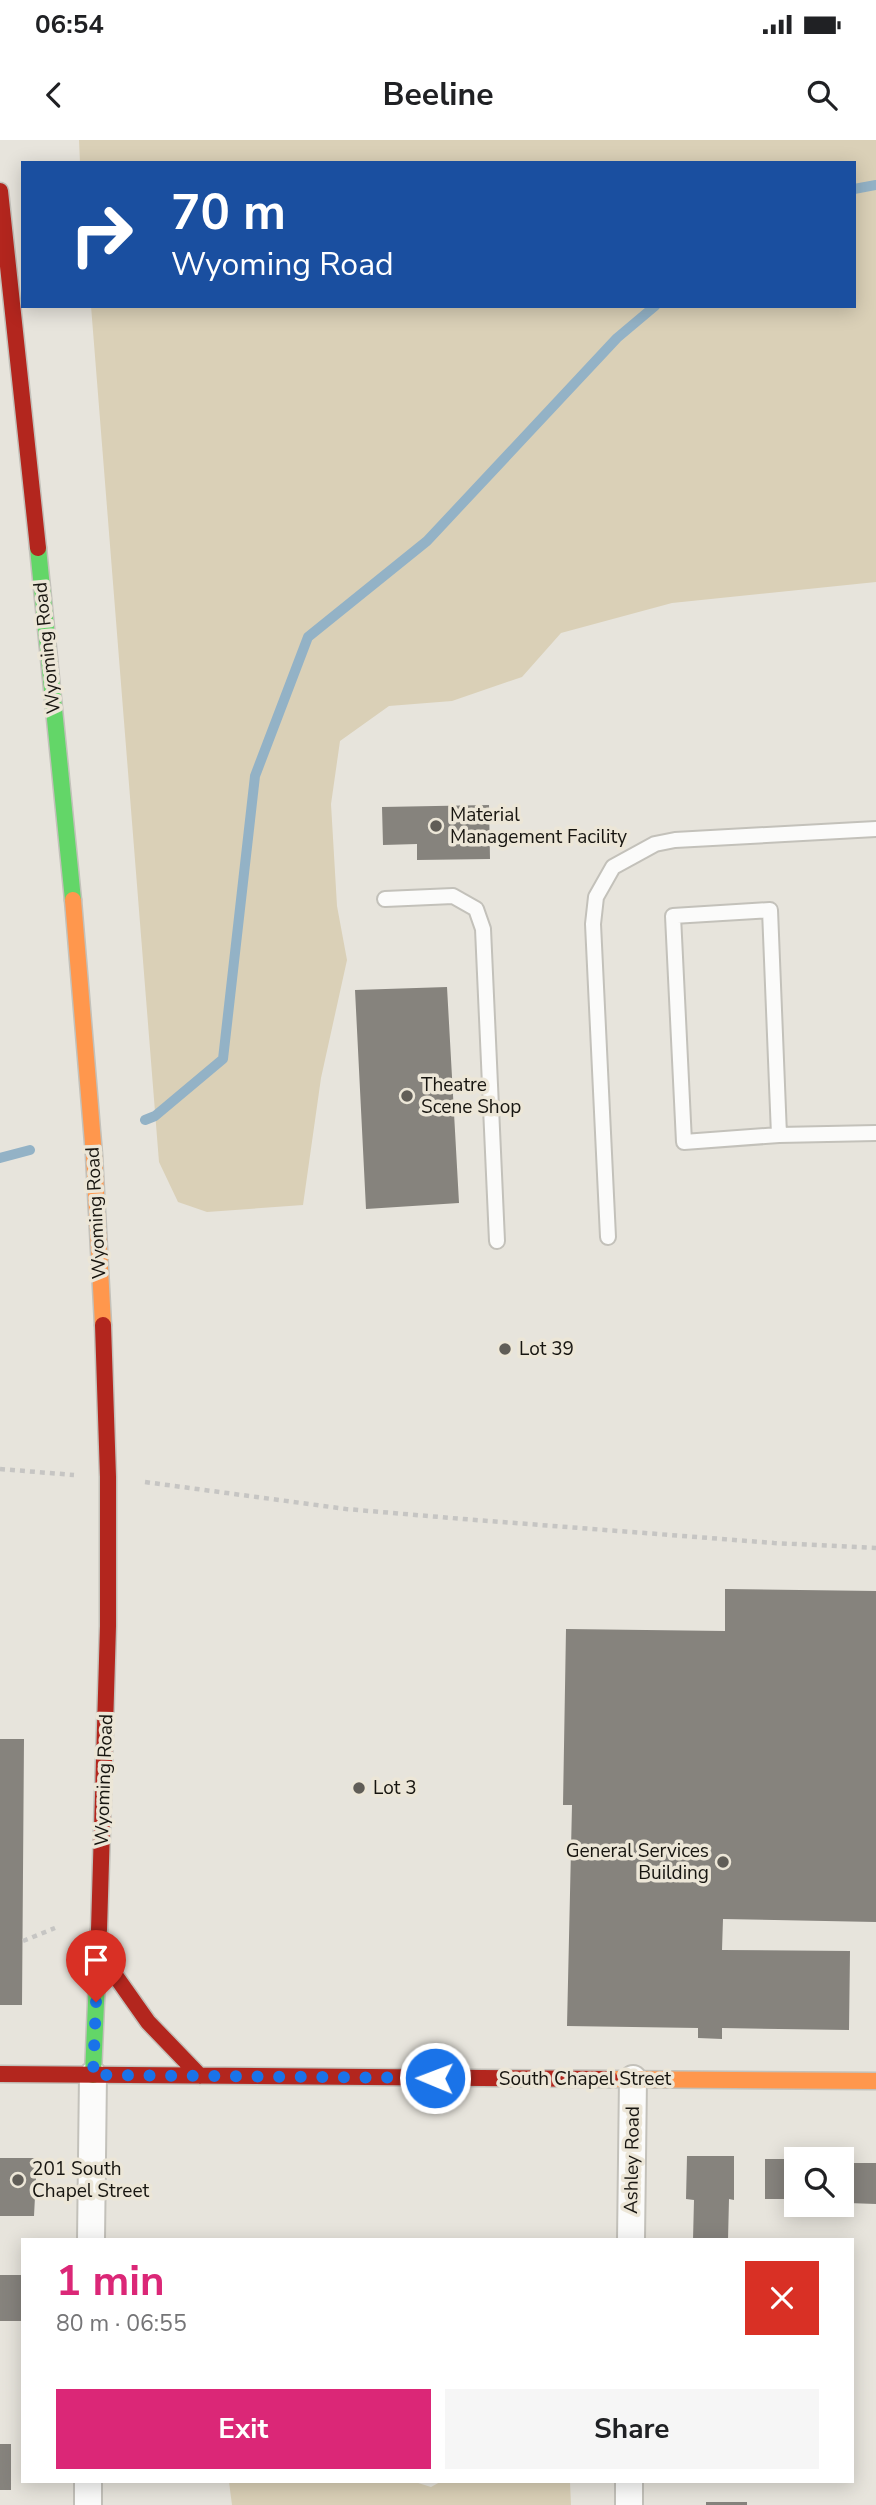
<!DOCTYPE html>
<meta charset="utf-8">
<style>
:root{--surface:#fff;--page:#f6f6f6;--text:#202124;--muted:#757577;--accent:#db2777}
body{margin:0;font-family:"Nunito Sans",sans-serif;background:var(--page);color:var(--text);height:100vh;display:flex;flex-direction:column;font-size:26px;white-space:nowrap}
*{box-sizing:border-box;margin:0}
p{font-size:23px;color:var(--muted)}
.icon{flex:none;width:38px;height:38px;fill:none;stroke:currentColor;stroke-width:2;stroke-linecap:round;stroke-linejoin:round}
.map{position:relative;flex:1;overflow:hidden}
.details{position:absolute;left:21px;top:2098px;width:833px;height:245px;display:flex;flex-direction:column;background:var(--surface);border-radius:0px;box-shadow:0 4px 18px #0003}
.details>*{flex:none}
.hud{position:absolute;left:21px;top:21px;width:835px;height:147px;border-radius:0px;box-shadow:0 4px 18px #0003;background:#1a4fa0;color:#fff;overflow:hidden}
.buttons{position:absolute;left:784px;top:2007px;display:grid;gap:14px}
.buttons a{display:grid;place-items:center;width:70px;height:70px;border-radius:0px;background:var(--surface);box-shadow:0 4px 18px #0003;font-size:35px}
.pin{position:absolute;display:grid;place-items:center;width:60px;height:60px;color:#fff;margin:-72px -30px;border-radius:50% 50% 50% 0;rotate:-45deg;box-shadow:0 0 7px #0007}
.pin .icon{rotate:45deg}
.me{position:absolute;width:77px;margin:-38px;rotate:271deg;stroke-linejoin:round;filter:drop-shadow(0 0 5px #0008)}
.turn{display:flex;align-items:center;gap:24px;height:147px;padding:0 35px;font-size:32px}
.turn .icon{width:91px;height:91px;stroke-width:2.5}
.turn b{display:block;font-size:49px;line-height:60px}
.round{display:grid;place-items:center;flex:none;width:74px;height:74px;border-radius:0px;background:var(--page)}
.overview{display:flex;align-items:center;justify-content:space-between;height:119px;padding:0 35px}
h1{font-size:42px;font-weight:700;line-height:52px;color:var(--accent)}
.primary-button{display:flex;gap:14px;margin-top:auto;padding:14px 35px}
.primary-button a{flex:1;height:80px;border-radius:0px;background:var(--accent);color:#fff;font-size:28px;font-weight:700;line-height:80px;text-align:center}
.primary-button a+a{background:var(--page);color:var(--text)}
.status{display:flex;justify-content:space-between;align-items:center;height:49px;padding:0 35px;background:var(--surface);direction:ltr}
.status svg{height:19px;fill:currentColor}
header{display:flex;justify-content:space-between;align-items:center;height:91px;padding:0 35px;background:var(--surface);font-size:32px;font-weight:700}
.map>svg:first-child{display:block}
.green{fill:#dad0b7}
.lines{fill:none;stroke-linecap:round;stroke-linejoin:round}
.stream{stroke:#93b2c6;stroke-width:10}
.building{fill:#86837d}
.lane-casing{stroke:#c3c1ba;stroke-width:18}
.street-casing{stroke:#c3c1ba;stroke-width:30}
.fast-casing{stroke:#c3c1ba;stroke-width:19}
.slow-casing{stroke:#c3c1ba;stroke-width:19}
.jam-casing{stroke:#c3c1ba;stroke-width:19}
.path{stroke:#c6c5c3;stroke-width:4.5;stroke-dasharray:5 5;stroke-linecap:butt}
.lane{stroke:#fbfbfa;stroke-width:14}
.street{stroke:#fbfbfa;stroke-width:26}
.fast{stroke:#63d668;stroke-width:16}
.slow{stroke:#ff974d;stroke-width:16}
.jam{stroke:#b3261e;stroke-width:16}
.route{stroke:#1a73e8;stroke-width:12;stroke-dasharray:0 21.6}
.poi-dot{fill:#605d57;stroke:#ece6d7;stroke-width:2.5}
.labels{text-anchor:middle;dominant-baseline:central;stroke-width:7;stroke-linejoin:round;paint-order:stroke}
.street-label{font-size:19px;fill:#171510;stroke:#ece6d7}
.poi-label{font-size:19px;fill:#171510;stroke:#ece6d7;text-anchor:start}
</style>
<div class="status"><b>06:54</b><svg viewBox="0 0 49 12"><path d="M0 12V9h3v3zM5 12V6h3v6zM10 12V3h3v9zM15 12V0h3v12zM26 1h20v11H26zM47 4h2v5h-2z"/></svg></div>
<header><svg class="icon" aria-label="back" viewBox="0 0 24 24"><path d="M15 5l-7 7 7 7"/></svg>Beeline<svg class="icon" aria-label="search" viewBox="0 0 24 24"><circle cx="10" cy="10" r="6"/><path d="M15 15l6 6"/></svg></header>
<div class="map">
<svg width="876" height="2365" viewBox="0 0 876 2365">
<rect width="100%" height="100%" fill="#e7e4dc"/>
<path class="green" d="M79,0H876V442L672,463L561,493L522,537L452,561L389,566L340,601L331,664L337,766L347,820L321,938L303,1065L207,1072L178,1062L159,1022L91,166H854V23H80Z
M229,2342H415L431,2347L440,2342H570L571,2365H232Z"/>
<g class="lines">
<path class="stream" d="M854,49L876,45
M145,980L155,976L223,919L255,636L308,497L427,401L617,198L655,166
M0,1018L30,1010"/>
</g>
<path class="building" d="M489,665L490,719L417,720V704L383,705L382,667Z
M447,847L459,1063L366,1069L355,850Z
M725,1449L876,1451V1782L723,1779L722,1810L850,1811L849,1890L722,1888V1899L698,1898V1888L567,1886L572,1665H563L566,1489L725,1491Z
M0,1599H24L22,1865H0Z
M687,2016H734V2060L729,2059L728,2100H693L694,2060L686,2059Z
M0,2018H37L34,2076H0Z
M765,2019H796V2059H765Z
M849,2023H876V2064L848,2063Z
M0,2135H21L22,2181H0Z
M0,2304H11V2350H0Z
M706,2362H747V2365H706Z"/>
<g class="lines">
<g class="lane-casing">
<path id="lane" d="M385,759L453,756L476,769L483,789L497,1101
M779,995L770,770L673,776L684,1002L779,995L876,993
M608,1097L593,784L596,757L613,727L655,704L675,700L876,689"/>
</g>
<g class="street-casing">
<path id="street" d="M91,2100L93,1935
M631,2100L633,1939
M88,2365V2342
M629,2365V2342"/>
</g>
<g class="fast-casing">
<path id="fast" d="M38,408L73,760
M93,1935L99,1790"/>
</g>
<g class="slow-casing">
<path id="slow" d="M73,760L94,1015L103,1185
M610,1939L876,1941"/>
</g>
<g class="jam-casing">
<path id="jam" d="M0,51L38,408
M99,1790L108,1486V1337L103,1185
M98,1811L148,1882L200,1936
M0,1934L610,1939"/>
</g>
<path class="path" d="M0,1329L74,1335
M145,1342L346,1369L463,1379L774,1403L876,1408
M23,1801L55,1788"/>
<use href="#lane" class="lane"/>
<use href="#street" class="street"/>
<use href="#fast" class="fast"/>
<use href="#slow" class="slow"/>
<use href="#jam" class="jam"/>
</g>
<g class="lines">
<path class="route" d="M96,1862L93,1935L435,1938"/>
</g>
<g class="poi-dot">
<circle cx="436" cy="686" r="7"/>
<circle cx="407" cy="956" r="7"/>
<circle cx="505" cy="1209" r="7"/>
<circle cx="359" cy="1648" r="7"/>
<circle cx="723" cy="1722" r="7"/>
<circle cx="18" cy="2040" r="7"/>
</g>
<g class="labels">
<g class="street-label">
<text transform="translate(47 508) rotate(-96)">Wyoming Road</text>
<text transform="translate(96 1073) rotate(-93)">Wyoming Road</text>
<text transform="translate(104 1640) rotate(-88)">Wyoming Road</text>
<text x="585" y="1939">South Chapel Street</text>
<text transform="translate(632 2020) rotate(-89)">Ashley Road</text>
</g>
<g class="poi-label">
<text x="450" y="675">Material<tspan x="450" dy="22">Management Facility</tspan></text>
<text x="421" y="945">Theatre<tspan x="421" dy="22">Scene Shop</tspan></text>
<text x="519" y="1209">Lot 39</text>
<text x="373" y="1648">Lot 3</text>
<text x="709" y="1711" text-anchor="end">General Services<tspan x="709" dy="22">Building</tspan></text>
<text x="32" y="2029">201 South<tspan x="32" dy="22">Chapel Street</tspan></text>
</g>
</g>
</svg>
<div class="buttons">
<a><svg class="icon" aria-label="search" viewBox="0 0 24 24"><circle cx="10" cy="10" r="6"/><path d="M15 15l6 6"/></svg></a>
</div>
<div class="pin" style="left:96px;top:1862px;background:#d93025"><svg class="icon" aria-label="arrive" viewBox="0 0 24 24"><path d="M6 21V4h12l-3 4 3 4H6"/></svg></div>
<svg class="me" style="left:435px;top:1938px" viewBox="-20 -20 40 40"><circle r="17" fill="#1a73e8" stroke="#fff" stroke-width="3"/><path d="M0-11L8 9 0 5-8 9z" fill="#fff"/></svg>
<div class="hud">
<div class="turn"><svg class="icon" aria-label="right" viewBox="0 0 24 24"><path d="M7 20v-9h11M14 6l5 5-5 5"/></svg><div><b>70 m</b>Wyoming Road</div></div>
</div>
<section class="details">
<div class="overview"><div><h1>1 min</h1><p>80 m · 06:55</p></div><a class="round" style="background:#d93025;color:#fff"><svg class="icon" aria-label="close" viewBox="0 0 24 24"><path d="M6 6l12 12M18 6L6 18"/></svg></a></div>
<div class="primary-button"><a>Exit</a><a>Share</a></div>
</section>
</div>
